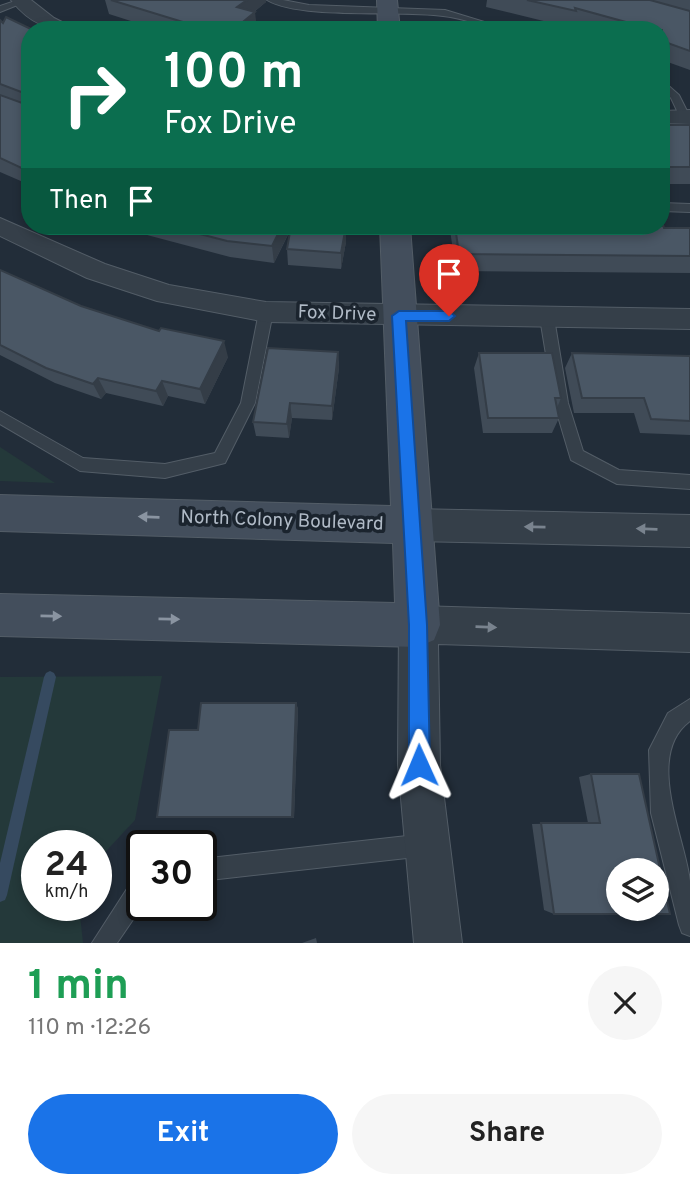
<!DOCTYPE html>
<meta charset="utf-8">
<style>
:root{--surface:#fff;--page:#f6f6f6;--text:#222;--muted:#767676;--accent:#1a73e8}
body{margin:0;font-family:Overpass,sans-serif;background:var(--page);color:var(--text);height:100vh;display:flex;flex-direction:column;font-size:26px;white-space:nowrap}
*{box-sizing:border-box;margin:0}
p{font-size:23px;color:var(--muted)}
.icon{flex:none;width:38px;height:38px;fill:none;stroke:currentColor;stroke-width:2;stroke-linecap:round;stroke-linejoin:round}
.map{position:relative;height:943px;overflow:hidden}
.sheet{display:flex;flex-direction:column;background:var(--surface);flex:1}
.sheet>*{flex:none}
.banner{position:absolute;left:21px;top:21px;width:649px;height:214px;border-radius:28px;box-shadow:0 4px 10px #0003;background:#0b6e4f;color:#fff;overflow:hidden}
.buttons{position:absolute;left:606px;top:858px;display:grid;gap:14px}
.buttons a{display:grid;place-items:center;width:63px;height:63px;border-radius:50%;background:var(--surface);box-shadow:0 4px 10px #0003;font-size:35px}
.speed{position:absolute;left:21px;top:830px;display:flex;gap:14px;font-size:35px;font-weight:700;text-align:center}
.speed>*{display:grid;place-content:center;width:91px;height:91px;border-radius:50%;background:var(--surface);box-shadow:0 4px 10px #0003;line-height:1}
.speed small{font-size:18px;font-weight:400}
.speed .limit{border:4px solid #111;border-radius:10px;background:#fff;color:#111}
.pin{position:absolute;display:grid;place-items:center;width:60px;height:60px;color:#fff;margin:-72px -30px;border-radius:50% 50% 50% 0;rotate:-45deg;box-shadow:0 0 7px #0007}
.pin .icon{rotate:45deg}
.me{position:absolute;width:77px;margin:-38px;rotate:359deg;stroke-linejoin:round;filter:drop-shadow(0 0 5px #0008)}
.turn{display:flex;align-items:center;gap:24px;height:147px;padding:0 28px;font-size:32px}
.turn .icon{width:91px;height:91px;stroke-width:2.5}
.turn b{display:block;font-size:49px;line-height:60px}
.then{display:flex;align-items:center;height:66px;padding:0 28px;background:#0003;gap:14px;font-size:26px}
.round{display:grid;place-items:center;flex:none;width:74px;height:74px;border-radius:37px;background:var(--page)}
.summary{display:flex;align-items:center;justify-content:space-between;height:119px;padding:0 28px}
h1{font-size:42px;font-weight:700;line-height:52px;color:#1e9e55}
.primary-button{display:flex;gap:14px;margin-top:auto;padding:14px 28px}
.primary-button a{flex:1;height:80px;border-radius:42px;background:var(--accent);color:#fff;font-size:28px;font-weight:700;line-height:80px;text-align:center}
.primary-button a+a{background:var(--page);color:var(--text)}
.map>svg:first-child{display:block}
.green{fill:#24393a}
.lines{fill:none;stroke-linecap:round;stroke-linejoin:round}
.stream{fill:#364a60;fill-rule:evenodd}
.lane-casing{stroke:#535d67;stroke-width:2}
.street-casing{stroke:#535d67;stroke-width:2}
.secondary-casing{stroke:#535d67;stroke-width:2}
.lane{fill:#353f49;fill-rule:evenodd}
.street{fill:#353f49;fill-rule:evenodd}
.secondary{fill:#434e5c;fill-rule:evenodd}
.wall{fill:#404b57}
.shaded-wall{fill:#343d47}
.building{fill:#4a5765;stroke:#343d47;stroke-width:2;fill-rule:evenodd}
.oneway{fill:#8a94a1}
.oneway2{fill:#79838e}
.route{fill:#1a73e8;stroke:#114b97;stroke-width:2}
.labels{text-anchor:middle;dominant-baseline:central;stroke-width:7;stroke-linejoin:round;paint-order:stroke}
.street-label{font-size:19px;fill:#b0bac6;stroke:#1b242e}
</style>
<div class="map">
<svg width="690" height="943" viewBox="0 0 690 943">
<rect width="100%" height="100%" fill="#222d39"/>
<path class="green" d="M0,447L55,483L0,481Z
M162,676L135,820L96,862V845H37V905H79L83,943H0V677Z"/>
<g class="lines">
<path class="stream" d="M50,671L54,673L56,677L7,895L5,900L0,902V863L44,677L46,673Z"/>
<g class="lane-casing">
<path id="lane" d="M18,0H30L0,12V6Z
M267,0H283L309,5L445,10L511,30C487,30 467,18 443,16C399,10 301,20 267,0Z
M662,80L679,95L690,117L689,119L680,117L671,98L662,88Z
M662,203L690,204V212L662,211Z
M266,307L273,312L255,403L225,463L165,478L80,471L0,424V411L83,458L165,464L215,453L241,403L259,312Z
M547,313L554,318L568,403L583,451L619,470L690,475V489L617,484L571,460L554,403L540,318Z
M690,699V721C644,755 685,837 690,881C690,899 690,918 690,936L682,933L679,925L651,813L649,750L668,713Z
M425,834L433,837L436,845L433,853L425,856L201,881V859Z
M142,875L143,905L117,943H92L134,878Z"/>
</g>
<g class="street-casing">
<path id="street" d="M11,0H31L54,18L78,30C48,30 31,25 11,0Z
M690,110V124L662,123V111Z
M0,218L105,264L169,285L266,302L690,309V329L266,322L157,301L87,278L0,236Z
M413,509L690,515V547L413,541L401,536L396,525L401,514Z
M418,606L690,614V652L438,644L440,765L462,943H414L398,765L399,625L404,612Z"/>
</g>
<g class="secondary-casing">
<path id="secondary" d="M377,0H397L400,30H378Z
M380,226H410L440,625L434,640L418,647L0,636V594L395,603L393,543L0,531V495L391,506Z"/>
</g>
<use href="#lane" class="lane"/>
<use href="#street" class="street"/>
<use href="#secondary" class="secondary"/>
</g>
<path class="wall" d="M105,0H266V2L254,12L257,29L255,30H159L109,14Z
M487,0H690V70L662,60V30H590L573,25L572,28L486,7Z
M0,20L3,23L30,30V185L0,172Z
M662,125H690V184H662Z
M120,226H346V242L341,269L288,265L287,249L291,229L274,263L230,257L132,231Z
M451,226H662L664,228H690V273L456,271L450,230Z
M0,270L81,306L228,357L205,404L168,396L163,406L106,393L101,399L55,383L0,355Z
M338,352L339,368L332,420L292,418L289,438L256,436L253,422Z
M479,353L561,398L557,408L559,418L552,433H483L474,368Z
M572,353L690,356V435L640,433L634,413H574L565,368Z
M296,703L298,709L294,818H166L157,817L198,730Z
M591,774H639L554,914L544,910L532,824L588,823L579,777Z
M316,938L317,943H302Z"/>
<path class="shaded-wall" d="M247,0H266V2L239,24L237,7Z
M255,12L257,29L255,30H233Z
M282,226H292L274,263L272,246Z
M346,226V242L341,269V253Z
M224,341L228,357L205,404L200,389Z
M338,352L339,368L332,420V406Z
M98,378L106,393L101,399L93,384Z
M162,381L168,396L163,406L156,391Z
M290,403L292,418L289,438L287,424Z
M296,703L298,709L294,818L292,817Z"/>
<path class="building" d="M111,0H247L237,7L255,12L233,30H209Z
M527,0H650L690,11V51L662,41V30H643L644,27L575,8L576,11Z
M6,17L33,30H30V172L0,158V95L25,104L24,93L0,84V20L3,23Z
M662,125H690V167H662Z
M662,221L664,228H690V256L459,254L455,226H662Z
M169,226H282L272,246L227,241Z
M291,226H346L341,253L287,249Z
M0,270L81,306L159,331L161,328L224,341L200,389L162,381L156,391L98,378L93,384L46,368L0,345Z
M268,348L338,352L332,406L290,403L287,424L253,422Z
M479,353H552L561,398H555L559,418H488Z
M572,353L690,356V421L651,419L644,398H582Z
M201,703H296L292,817H157L169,730H198Z
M591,774H639L670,914H554L541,823H600ZM618,870H656V908H618Z"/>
<defs><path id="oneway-solid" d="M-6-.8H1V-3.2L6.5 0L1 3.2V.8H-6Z" transform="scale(1.75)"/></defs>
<g class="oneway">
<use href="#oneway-solid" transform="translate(149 517) rotate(-178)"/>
<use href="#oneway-solid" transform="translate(51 616) rotate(1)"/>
<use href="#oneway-solid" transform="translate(169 619) rotate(1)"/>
</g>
<g class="oneway2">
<use href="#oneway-solid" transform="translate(535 527) rotate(-179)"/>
<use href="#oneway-solid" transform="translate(647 529) rotate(-178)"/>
<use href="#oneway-solid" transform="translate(486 627) rotate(2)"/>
</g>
<path class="route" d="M399,311H449L455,316L449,321H406L427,625L430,765L427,772L419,775L412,772L409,765V625L392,316Z"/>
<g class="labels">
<g class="street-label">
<text transform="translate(337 314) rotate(2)">Fox Drive</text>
<text transform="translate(282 521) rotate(2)">North Colony Boulevard</text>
</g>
</g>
</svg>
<div class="buttons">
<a><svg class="icon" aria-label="layers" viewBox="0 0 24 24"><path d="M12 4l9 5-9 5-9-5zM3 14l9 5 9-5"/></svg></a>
</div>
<div class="speed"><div>24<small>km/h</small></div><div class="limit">30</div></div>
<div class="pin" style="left:449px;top:316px;background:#d93025"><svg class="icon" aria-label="arrive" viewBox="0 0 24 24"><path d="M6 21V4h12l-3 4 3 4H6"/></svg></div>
<svg class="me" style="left:419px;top:765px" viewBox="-20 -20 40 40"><path d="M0-17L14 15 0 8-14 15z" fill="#1a73e8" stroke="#fff" stroke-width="4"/></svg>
<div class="banner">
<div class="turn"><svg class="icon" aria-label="right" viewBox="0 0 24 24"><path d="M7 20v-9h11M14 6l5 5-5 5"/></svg><div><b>100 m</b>Fox Drive</div></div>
<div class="then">Then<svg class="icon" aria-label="arrive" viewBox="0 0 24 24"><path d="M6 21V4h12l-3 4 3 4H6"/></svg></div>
</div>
</div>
<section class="sheet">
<div class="summary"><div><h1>1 min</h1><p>110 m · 12:26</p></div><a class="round"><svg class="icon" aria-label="close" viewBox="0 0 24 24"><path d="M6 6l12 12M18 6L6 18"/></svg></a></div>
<div class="primary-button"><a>Exit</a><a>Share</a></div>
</section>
